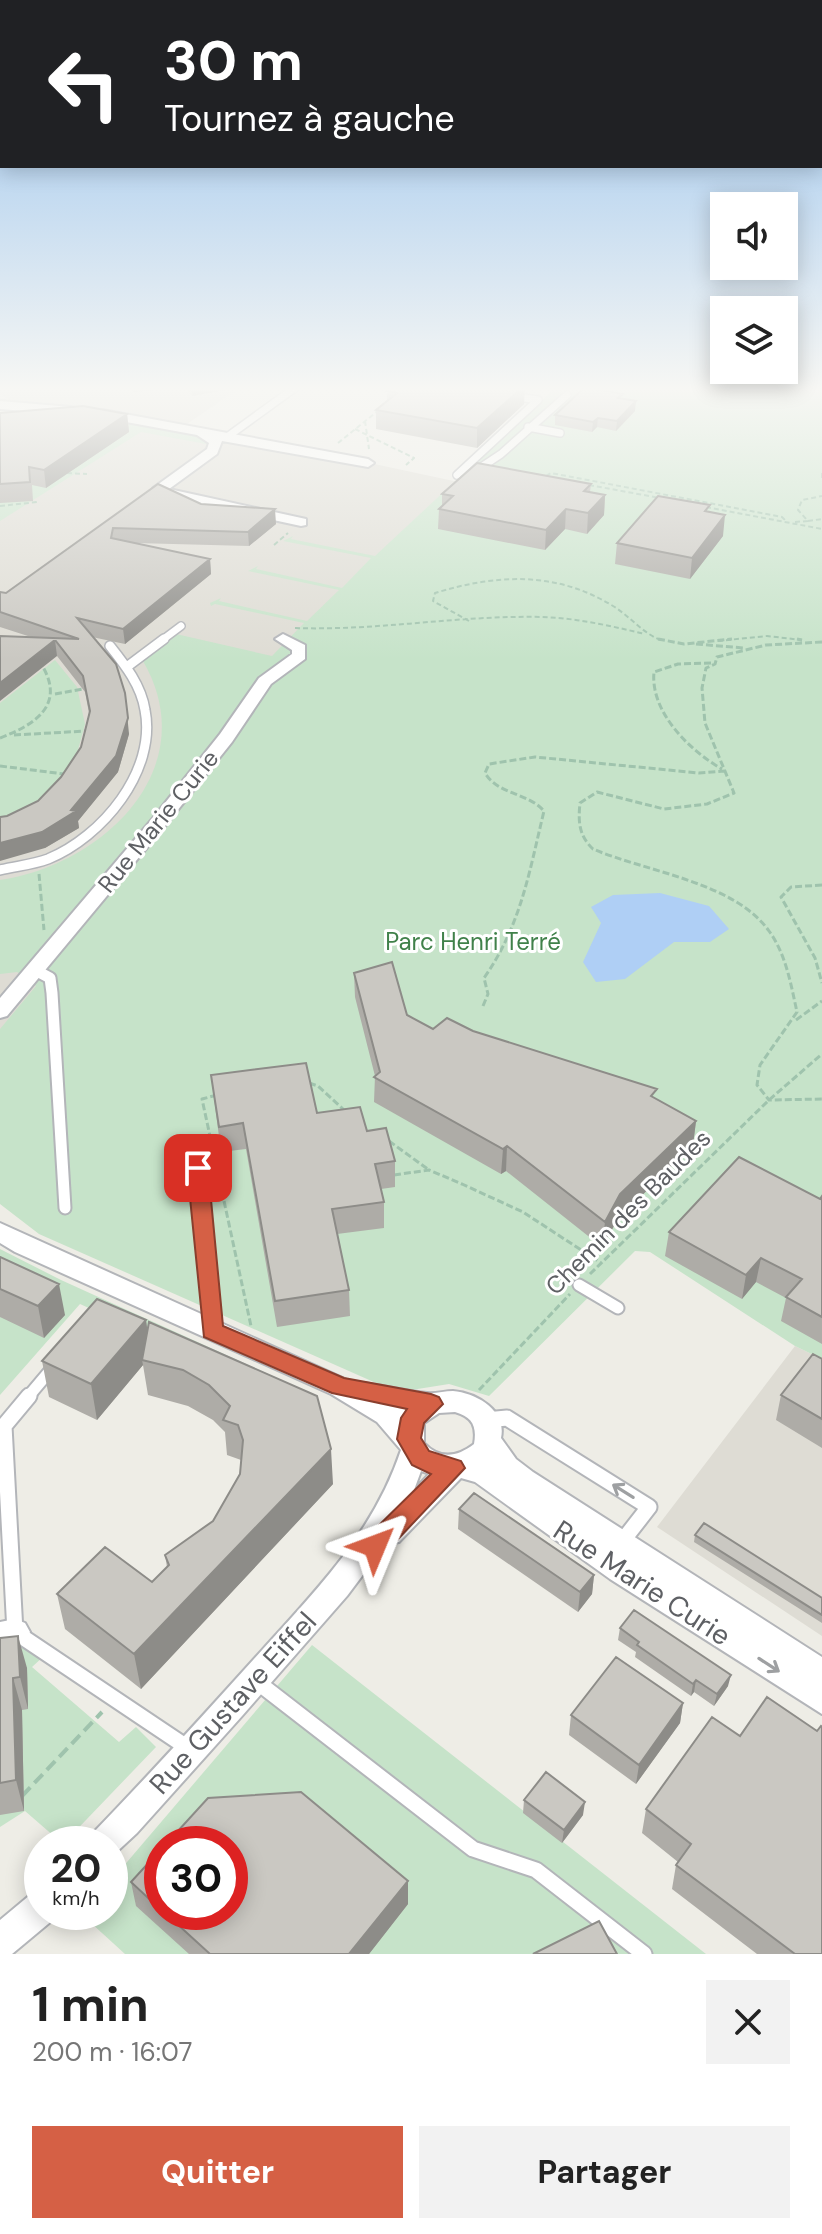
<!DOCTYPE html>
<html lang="fr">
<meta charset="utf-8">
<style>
:root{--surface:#fff;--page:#f2f2f2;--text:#222;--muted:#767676;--accent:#d56045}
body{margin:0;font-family:"DM Sans",sans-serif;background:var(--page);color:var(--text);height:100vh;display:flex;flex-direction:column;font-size:30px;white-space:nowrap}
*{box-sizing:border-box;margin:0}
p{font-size:26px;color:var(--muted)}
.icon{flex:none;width:44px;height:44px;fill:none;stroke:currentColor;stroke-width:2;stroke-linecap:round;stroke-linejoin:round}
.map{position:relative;height:1954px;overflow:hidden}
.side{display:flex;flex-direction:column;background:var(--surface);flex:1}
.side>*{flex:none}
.top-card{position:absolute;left:0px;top:0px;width:822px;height:168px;box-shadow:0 4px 20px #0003;background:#202124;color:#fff;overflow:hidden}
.tools{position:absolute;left:710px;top:192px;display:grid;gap:16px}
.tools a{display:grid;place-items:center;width:88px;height:88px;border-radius:0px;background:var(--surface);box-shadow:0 4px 20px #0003;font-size:40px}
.speed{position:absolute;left:24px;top:1826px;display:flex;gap:16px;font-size:40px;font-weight:700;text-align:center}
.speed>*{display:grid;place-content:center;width:104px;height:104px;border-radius:50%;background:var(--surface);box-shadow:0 4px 20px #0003;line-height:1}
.speed small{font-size:20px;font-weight:400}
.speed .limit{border:12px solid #d22;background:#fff;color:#111}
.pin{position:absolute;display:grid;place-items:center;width:68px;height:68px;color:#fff;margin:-34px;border-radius:16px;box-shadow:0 4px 12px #0006}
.me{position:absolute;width:88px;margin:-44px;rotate:46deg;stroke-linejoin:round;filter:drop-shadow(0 0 6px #0008)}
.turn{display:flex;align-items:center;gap:28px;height:168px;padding:0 32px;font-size:36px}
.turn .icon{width:104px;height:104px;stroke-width:2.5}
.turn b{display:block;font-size:56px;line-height:68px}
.round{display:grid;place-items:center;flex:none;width:84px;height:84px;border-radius:0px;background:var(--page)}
.head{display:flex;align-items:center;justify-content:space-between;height:136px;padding:0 32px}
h1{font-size:48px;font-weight:700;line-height:60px}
.button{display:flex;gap:16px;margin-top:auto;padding:16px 32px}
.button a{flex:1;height:92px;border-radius:0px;background:var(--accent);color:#fff;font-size:32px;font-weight:700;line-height:92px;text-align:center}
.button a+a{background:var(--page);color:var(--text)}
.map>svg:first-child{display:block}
.education{fill:#dedcd4}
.green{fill:#c6e3c9;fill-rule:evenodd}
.water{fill:#afcff5}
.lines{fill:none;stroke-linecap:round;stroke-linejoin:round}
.service-far3-casing{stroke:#b3b5b9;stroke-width:10}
.service-far2-casing{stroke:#b3b5b9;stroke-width:12}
.service-far1-casing{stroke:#b3b5b9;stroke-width:15}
.service-casing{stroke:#b3b5b9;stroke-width:19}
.minor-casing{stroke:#b3b5b9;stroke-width:4}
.path-far2{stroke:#9fc3ad;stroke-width:2;stroke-dasharray:5 3;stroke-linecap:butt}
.path-far1{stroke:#9fc3ad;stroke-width:3;stroke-dasharray:7 3;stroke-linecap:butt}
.path{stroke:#9fc3ad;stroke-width:4;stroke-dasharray:12 6;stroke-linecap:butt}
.service-far3{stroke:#fff;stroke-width:7}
.service-far2{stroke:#fff;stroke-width:9}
.service-far1{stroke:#fff;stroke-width:11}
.service{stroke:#fff;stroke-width:15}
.minor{fill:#fff;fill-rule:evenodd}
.wall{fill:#aeaca7}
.shaded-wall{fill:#8d8c88}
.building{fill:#cac8c2;stroke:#8d8c88;stroke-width:2}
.oneway{stroke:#9ea0a2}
.route{fill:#d56045;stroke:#8a3e2d;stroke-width:2}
.labels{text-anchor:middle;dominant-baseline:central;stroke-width:6;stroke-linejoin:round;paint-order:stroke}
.street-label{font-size:24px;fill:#5e6064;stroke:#fff}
.park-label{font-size:24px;fill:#40814a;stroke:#fff}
.near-street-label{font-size:28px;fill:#5e6064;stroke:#fff}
</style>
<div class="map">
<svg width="822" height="1954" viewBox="0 0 822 1954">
<rect width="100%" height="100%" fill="#eeede6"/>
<path class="education" d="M3,387H241L187,424L463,483L0,1054V424L20,417L23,404L8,400L0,393Z
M795,1346L822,1359V1636L657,1527Z"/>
<path class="green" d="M556,387H822V1359L795,1346L650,1252L635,1251L489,1396L449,1384L405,1391L376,1383L39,1234L0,1204V1029L36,986L17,972L0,974V880C103,865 205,768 143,661L176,634L272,656L304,623L215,604L211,606L210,603L221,598L219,601L307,621L339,590L248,571L258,566L256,569L342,588L371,558L283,541L293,536L291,539L375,556Z
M101,418L194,435L205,439L206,444L141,432L0,521V420Z
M55,660L77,687L85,724L72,772L40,808L0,826V703Z
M0,1249L61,1280L299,1388L290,1400L80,1304L0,1395Z
M0,1634L44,1656L32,1667L119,1742L136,1727L156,1747L63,1844L25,1811L0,1827Z
M312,1645L706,1954H125L79,1912H110V1882ZM162,1844H230V1912H162Z"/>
<path class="water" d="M660,893L709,906L729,929L710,942H674L625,979L596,982L583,962L601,923L591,907L613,895Z"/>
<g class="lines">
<g class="service-far3-casing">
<path id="service-far3" d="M528,427L560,433
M227,437L296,387
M477,470L501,454L567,395
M457,475L538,400L512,396
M161,641L181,626"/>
</g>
<g class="service-far2-casing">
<path id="service-far2" d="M128,666L164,639
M0,870C16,866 32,865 48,859C102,837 157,771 145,710C141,685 125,665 110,646"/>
</g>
<g class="service-far1-casing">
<path id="service-far1" d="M35,970L50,978L52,993L65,1208
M198,1168L212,1329
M579,1285L618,1308
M27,1398L54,1366"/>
</g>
<g class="service-casing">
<path id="service" d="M29,1396L4,1426L15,1632L188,1748
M486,1420L507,1418L649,1507L621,1543
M256,1681L473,1849L536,1870L644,1954"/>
</g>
<g class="minor-casing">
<path id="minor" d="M0,401L71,407L77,411L71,415L0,409Z
M103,410L368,459L374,463L368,467L222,441L217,454L169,489L306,519V525L301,526L153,494V488L207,449L209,443L197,435L99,417L97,414Z
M283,634L305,645V659L271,684L232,742L165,826L7,1016L0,1018V998L153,818L220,734L259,678L292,654V650L275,639Z
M0,1223L358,1385L364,1383C385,1386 406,1391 427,1393C436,1394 444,1391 453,1391C477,1393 507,1411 501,1438L516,1459L533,1472L822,1657V1714L610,1579L475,1482L461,1478L399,1542L386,1544L347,1596L242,1716L137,1833L110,1858V1844H88L93,1833C151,1773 207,1711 263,1649C319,1587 374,1531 401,1450L377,1422L331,1394L15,1252L0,1243ZM455,1412C473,1417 477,1427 474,1444C457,1457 440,1460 424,1443V1423L439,1413ZM421,1471L429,1474L414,1490Z
M15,1619L25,1623L30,1632L25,1641L0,1648V1622Z
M42,1891V1912H56L54,1919L12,1954H0V1920L30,1895Z"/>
</g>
<path class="path-far2" d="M800,387L822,390
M365,421L369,449
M355,429L414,458L406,465
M338,443L379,410
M67,473L87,474
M822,473V481
M546,476L551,473L782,517L787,522
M589,485L660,498
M0,506L37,502
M706,507L822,529
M808,521L822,519
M795,522L808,521L798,510L802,500L822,496
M274,545L288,533
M469,621L433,601L435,593C497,574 556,571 613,606C631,617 643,634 663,641
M295,628C378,631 459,615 542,617C577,618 611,626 645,634
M718,641L767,636L802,640"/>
<path class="path-far1" d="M658,639L684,644L732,639
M797,639L802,640
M822,642L766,645L717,657L715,664L706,668L702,688L705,723L734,793L707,804L664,809L597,792L580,803C578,822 579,836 593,849C647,872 734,882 769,931C786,954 791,985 797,1012L760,1065L757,1085L769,1100L822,1099
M696,644L744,648
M711,663L678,664L654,672C650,712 690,751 722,769
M55,694L83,689
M14,735L86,731
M0,738C34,725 65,706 43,667
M0,766L64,774
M39,874L44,930
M822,885L791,887L781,897L815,958L822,983
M483,1006L488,994L484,978C521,925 529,873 544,811C527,792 498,795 485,773L489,764L535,757L699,773L725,771
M796,1020L822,1001
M309,1083L318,1086L344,1110
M217,1095L202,1099L251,1326
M389,1141L429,1170
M394,1175L429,1170L462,1184L523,1212L601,1263
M590,1274L769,1100L822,1054
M479,1390L570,1294"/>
<path class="path" d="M22,1796L102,1712"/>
<use href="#service-far3" class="service-far3"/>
<use href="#service-far2" class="service-far2"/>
<use href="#service-far1" class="service-far1"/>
<use href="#service" class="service"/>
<use href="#minor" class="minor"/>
</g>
<path class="wall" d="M127,387H227L226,390L192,396L184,387L134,392Z
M387,391L524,404L477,448L376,429V410L387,401Z
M622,399L635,411L616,431L597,427L592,432L555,425V415Z
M0,413L127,414L129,432L46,488L32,485L33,501L0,503Z
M158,484L201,504L276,524L249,546L135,543L210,559L211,574L125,644L92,637L129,734L118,772L78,821L79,828L45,848L7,816L38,801L61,777L81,747L89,713L85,692L57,656L31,637L0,627V592L6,593Z
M591,484L590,492L605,495L604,515L587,534L565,529L545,550L438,529L439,509L442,506V494Z
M709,512L723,536L690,579L615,564L617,543Z
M354,973L407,1015L433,1029L473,1031L656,1099L696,1121L693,1145L618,1219L602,1247L506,1171L501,1174L374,1102L375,1076L355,997Z
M211,1075L367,1131L395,1161V1187L381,1189L384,1202V1228L337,1234L349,1290L350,1316L277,1327L246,1149L221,1152Z
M822,1196V1344L781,1321L786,1298L756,1282L742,1299L665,1256L669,1232L820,1199Z
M0,1257L65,1315L44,1338L0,1317Z
M146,1320L147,1332L333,1484L141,1689L65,1629L57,1594L152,1582L167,1567L165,1555L213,1521L240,1474L241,1460L227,1455L225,1432L213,1420L188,1406L148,1395L143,1365L97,1420L49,1397L42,1361Z
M822,1359V1448L776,1420L781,1395Z
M459,1509L594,1575L592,1594L578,1612L458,1529Z
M695,1535L822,1598V1623L694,1542Z
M620,1628L728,1686L714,1706L694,1692L691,1696L635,1657L636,1652L618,1640Z
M0,1638L27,1668L28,1709L22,1710L24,1811L0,1815Z
M683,1703L680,1723L636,1784L569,1735L571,1715Z
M740,1736L822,1954H757L672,1889L676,1865L678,1862L642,1833L646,1809Z
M524,1800L583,1815L562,1843L523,1813Z
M162,1848V1912H230L408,1904L369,1954H189L136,1906L131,1882Z"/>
<path class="shaded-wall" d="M134,387H184L134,392Z
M192,387H227L226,390L192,396Z
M523,387H525L524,404L477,448V428Z
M636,401L635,411L616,431L617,421Z
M127,414L129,432L46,488L44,470Z
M598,418L597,427L592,432L593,422Z
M605,495L604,515L587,534L588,513Z
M275,509L276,524L249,546L248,532Z
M566,509L565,529L545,550L546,530Z
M725,515L723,536L690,579L692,558Z
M210,559L211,574L125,644L123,629Z
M55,640L57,656L0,701V683Z
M125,693L129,734L118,772L78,821L79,828L45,848L0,861V843L71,810Z
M696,1121L693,1145L618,1219L602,1247L605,1222L620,1194Z
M507,1146L506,1171L501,1174L503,1149Z
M761,1258L756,1282L742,1299L746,1275Z
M59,1284L65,1315L44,1338L38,1306Z
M146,1320L151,1356L142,1360L143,1365L97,1420L91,1384Z
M331,1449L333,1484L141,1689L134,1654Z
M594,1575L592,1594L578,1612L580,1592Z
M18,1636L27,1668L28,1709L20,1677Z
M731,1675L728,1686L714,1706L717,1694Z
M13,1678L22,1710L24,1811L16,1780Z
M696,1680L694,1692L691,1696L693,1684Z
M683,1703L680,1723L636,1784L639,1765Z
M585,1802L583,1815L562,1843L564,1830Z
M408,1881V1904L369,1954H349Z"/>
<path class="building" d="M392,387H523L477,428L376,410L397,393L387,391Z
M585,387L623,394L618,398L636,401L617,421L598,418L593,422L555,415Z
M83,406L127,414L44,470L29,467L30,482L0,484V413Z
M477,463L591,484L584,491L605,495L588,513L566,509L546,530L439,509L453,496L442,494Z
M158,484L201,504L275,509L248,532L113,528L111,538L210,559L123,629L77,618L116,664L125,693L128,718L116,756L71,810L76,811L42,832L0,843V817L7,816L38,801L61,777L81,747L90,711L83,676L55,640L0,683V636L79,639L0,612V592L6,593Z
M658,496L710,505L705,511L725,515L692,558L617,543Z
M392,962L407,1015L433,1029L447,1018L473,1031L657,1089L651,1096L696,1121L620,1194L605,1222L507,1146L503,1149L374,1077L380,1072L354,973Z
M306,1063L317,1113L360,1107L367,1131L386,1128L395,1161L375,1164L384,1202L332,1209L349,1290L275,1301L243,1123L219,1127L211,1075Z
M739,1157L820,1199L822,1196V1317L786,1297L802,1279L761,1258L746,1275L669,1232Z
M0,1257L59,1284L38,1306L0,1289Z
M97,1299L146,1320L91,1384L42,1361Z
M149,1322L317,1396L331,1449L134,1654L57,1594L105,1547L152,1582L169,1565L165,1555L213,1521L240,1474L243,1440L238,1425L223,1420L230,1406L209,1385L183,1370L142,1360Z
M813,1354L822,1359V1419L781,1395Z
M474,1493L594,1575L580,1592L459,1509Z
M704,1523L822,1598V1615L695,1535Z
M634,1610L731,1675L717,1694L696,1680L693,1684L637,1645L639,1642L620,1628Z
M18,1636L20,1677L13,1678L16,1780L0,1783V1638Z
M616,1657L683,1703L639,1765L571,1715Z
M767,1697L817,1731L821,1726L822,1727V1954H795L676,1865L691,1844L646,1809L712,1717L740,1736Z
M546,1772L585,1802L564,1830L524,1800Z
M301,1792L408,1881L349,1954H210L164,1912H230V1844H166L208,1798Z
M162,1848V1911L131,1882Z
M599,1921L617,1954H533Z"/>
<defs><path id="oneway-shaft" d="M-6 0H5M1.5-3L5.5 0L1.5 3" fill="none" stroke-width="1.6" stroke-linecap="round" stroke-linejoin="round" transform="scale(2)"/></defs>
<g class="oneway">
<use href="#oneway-shaft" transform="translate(623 1491) rotate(-148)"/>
<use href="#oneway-shaft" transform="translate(769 1665) rotate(33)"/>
</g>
<linearGradient id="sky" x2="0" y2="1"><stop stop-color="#91bfed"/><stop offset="0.59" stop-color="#f7f7f4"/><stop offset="1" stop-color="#f7f7f4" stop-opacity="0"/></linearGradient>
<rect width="822" height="660" fill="url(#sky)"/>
<path class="route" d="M198,1160L208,1168L223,1326L344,1378L431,1394L439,1397L443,1404L424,1423L421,1438L429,1451L461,1461L465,1468L384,1554L375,1557L366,1554L362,1546L366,1538L431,1474L412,1465L397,1439L401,1418L407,1409L332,1393L204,1337L187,1168Z"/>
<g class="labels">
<g class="street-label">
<text transform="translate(158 821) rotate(-51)">Rue Marie Curie</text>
<text transform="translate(628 1212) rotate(-45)">Chemin des Baudes</text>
</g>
<g class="park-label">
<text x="473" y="941">Parc Henri Terré</text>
</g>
<g class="near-street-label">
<text transform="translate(642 1583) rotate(33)">Rue Marie Curie</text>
<text transform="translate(233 1703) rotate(-48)">Rue Gustave Eiffel</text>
</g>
</g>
</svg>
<div class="tools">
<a><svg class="icon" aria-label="sound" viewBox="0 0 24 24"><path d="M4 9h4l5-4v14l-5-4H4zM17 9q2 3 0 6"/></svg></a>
<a><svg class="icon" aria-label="layers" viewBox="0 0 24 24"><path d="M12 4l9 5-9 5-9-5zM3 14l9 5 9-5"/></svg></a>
</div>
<div class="speed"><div>20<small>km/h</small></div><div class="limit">30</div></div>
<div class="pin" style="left:198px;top:1168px;background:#d93025"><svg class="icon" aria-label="arrive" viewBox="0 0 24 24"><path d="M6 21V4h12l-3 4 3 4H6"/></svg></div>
<svg class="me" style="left:375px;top:1546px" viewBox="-20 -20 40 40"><path d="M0-17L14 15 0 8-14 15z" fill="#d56045" stroke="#fff" stroke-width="4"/></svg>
<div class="top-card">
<div class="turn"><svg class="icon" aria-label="left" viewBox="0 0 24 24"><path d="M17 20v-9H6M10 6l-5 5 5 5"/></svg><div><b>30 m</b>Tournez à gauche</div></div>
</div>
</div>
<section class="side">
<div class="head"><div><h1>1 min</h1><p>200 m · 16:07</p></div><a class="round"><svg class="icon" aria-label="close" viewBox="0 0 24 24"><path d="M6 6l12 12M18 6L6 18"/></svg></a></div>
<div class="button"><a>Quitter</a><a>Partager</a></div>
</section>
